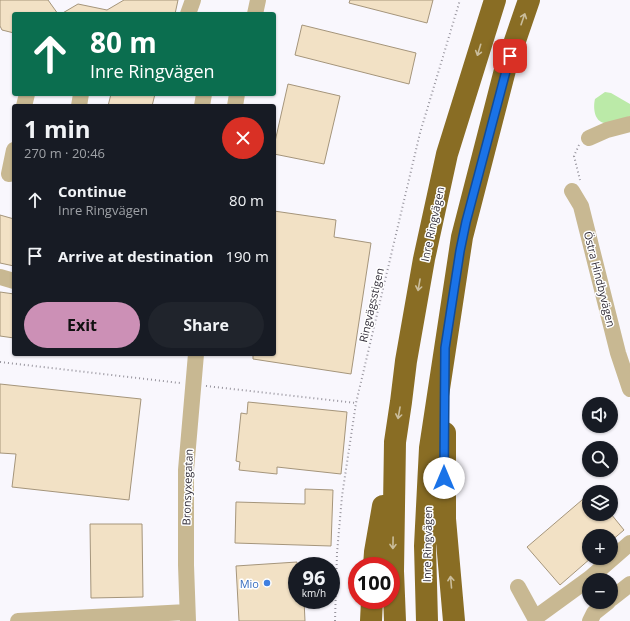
<!DOCTYPE html>
<meta charset="utf-8">
<style>
:root{--surface:#171b24;--page:#20242c;--text:#f1f3f6;--muted:#9ea1a6;--accent:#cc90b6}
body{margin:0;font-family:"Open Sans",sans-serif;background:var(--page);color:var(--text);height:100vh;display:flex;flex-direction:column;font-size:15px;white-space:nowrap}
*{box-sizing:border-box;margin:0}
p{font-size:13px;color:var(--muted)}
.icon{flex:none;width:22px;height:22px;fill:none;stroke:currentColor;stroke-width:2;stroke-linecap:round;stroke-linejoin:round}
.map{position:relative;flex:1;overflow:hidden}
.sheet{position:absolute;left:12px;top:104px;width:264px;height:252px;display:flex;flex-direction:column;background:var(--surface);border-radius:4px;box-shadow:0 1px 3px #0004}
.sheet>*{flex:none}
.hud{position:absolute;left:12px;top:12px;width:264px;height:84px;border-radius:4px;box-shadow:0 1px 3px #0004;background:#0b6e4f;color:#fff;overflow:hidden}
.tools{position:absolute;left:582px;top:397px;display:grid;gap:8px}
.tools a{display:grid;place-items:center;width:36px;height:36px;border-radius:50%;background:var(--surface);box-shadow:0 1px 3px #0004;font-size:20px}
.speed{position:absolute;left:288px;top:557px;display:flex;gap:8px;font-size:20px;font-weight:700;text-align:center}
.speed>*{display:grid;place-content:center;width:52px;height:52px;border-radius:50%;background:var(--surface);box-shadow:0 1px 3px #0004;line-height:1}
.speed small{font-size:10px;font-weight:400}
.speed .limit{border:6px solid #d22;background:#fff;color:#111}
.pin{position:absolute;display:grid;place-items:center;width:34px;height:34px;color:#fff;margin:-17px;border-radius:8px;box-shadow:0 2px 6px #0006}
.me{position:absolute;width:44px;margin:-22px;rotate:0deg;stroke-linejoin:round;filter:drop-shadow(0 0 3px #0008)}
.turn{display:flex;align-items:center;gap:14px;height:84px;padding:0 12px;font-size:18px}
.turn .icon{width:52px;height:52px;stroke-width:2.5}
.turn b{display:block;font-size:28px;line-height:34px}
.round{display:grid;place-items:center;flex:none;width:42px;height:42px;border-radius:21px;background:var(--page)}
.overview{display:flex;align-items:center;justify-content:space-between;height:68px;padding:0 12px}
h1{font-size:24px;font-weight:700;line-height:30px}
.action{display:flex;gap:8px;margin-top:auto;padding:8px 12px}
.action a{flex:1;height:46px;border-radius:24px;background:var(--accent);color:#111;font-size:16px;font-weight:700;line-height:46px;text-align:center}
.action a+a{background:var(--page);color:var(--text)}
ul{padding:0;list-style:none}
li{display:flex;align-items:center;gap:12px;height:56px;padding:0 12px}
li div{flex:1}
li b{display:block;font-size:15px}
li em{font-style:normal}
.map>svg:first-child{display:block}
.green{fill:#bbeaa8}
.building{fill:#f2e1c5;stroke:#a5957b}
.lines{fill:none;stroke-linecap:round;stroke-linejoin:round}
.path{stroke:#97949d;stroke-width:2;stroke-dasharray:1 3;stroke-linecap:butt}
.minor{stroke:#c8b892;stroke-width:16}
.highway{stroke:#896d24;stroke-width:22}
.oneway{stroke:#cabd9c}
.route-casing{stroke:#114b97;stroke-width:10}
.route{stroke:#1a73e8;stroke-width:7}
.shop-dot{fill:#3f7fe0;stroke:#fff;stroke-width:1.5}
.labels{text-anchor:middle;dominant-baseline:central;stroke-width:3;stroke-linejoin:round;paint-order:stroke}
.street-label{font-size:11px;fill:#332f3a;stroke:#fff}
.shop-label{font-size:11px;fill:#366cbe;stroke:#fff;text-anchor:end}
</style>
<div class="map">
<svg width="630" height="621" viewBox="0 0 630 621">
<rect width="100%" height="100%" fill="#f9f7fd"/>
<path class="green" d="M605,92L611,93L630,104V116C624,118 611,123 605,123C594,122 593,107 595,99Z"/>
<path class="building" d="M0,0H48L58,14H14V33L2,30L0,26Z
M124,0H178L175,14H61L78,4L107,10Z
M350,0H433L427,23L349,3Z
M302,25L416,53L409,84L295,55Z
M288,84L340,96L324,164L274,154V146Z
M111,94H155L152,106H108Z
M274,211L336,220L334,237L371,243L351,374L253,359V354H274Z
M0,215L14,219V266L0,263Z
M0,292L14,294V338L0,336Z
M0,384L141,399L129,500L12,487L16,454L0,453Z
M248,402L347,412L341,474L277,467V474L239,470L240,462L236,461L241,413L247,414Z
M305,489L333,490L331,546L235,543L236,502L305,504Z
M589,494V514H611L624,530L611,541V536H589V558H591L560,585L527,547Z
M90,524H142L143,597L91,598Z
M297,562V600H304L305,621H239L236,566Z"/>
<g class="lines">
<path class="path" d="M579,145L574,156L580,180
M0,362L180,383
M206,386L356,403
M335,621L337,553L342,496L356,403L420,133L460,0"/>
<path class="minor" d="M188,14L193,0
M255,14L258,0
M24,106L27,94
M79,106L81,94
M202,106L204,94
M235,106L237,94
M589,138L607,130L630,124
M9,174L14,150
M572,191L581,206L618,353L630,389
M0,277L14,281
M518,587L535,618L590,578L630,543
M611,599L630,584
M18,621L187,612
M188,621L186,565V470L196,354
M590,621L594,613L608,602"/>
<path class="highway" d="M445,433V519L454,621
M374,566L375,552L383,506
M371,621L372,600
M395,621L393,571L395,442L401,402L406,361L424,259L447,154L495,0
M427,621L425,546L430,448L462,237L505,70L529,0"/>
</g>
<defs><path id="oneway-shaft" d="M-6 0H5M1.5-3L5.5 0L1.5 3" fill="none" stroke-width="1.6" stroke-linecap="round" stroke-linejoin="round"/></defs>
<g class="oneway">
<use href="#oneway-shaft" transform="translate(523 19) rotate(-71)"/>
<use href="#oneway-shaft" transform="translate(479 50) rotate(107)"/>
<use href="#oneway-shaft" transform="translate(419 285) rotate(100)"/>
<use href="#oneway-shaft" transform="translate(399 413) rotate(100)"/>
<use href="#oneway-shaft" transform="translate(393 543) rotate(91)"/>
<use href="#oneway-shaft" transform="translate(451 582) rotate(-95)"/>
</g>
<g class="lines">
<g class="route-casing">
<path id="route" d="M444,478L445,348L460,251L466,222L510,56"/>
</g>
<use href="#route" class="route"/>
</g>
<circle class="shop-dot" cx="267" cy="583" r="4"/>
<g class="labels">
<g class="street-label">
<text transform="translate(432 224) rotate(-78)">Inre Ringvägen</text>
<text transform="translate(600 279) rotate(76)">Östra Hindbyvägen</text>
<text transform="translate(371 305) rotate(-77)">Ringvägsstigen</text>
<text transform="translate(187 487) rotate(-88)">Bronsyxegatan</text>
<text transform="translate(427 544) rotate(-89)">Inre Ringvägen</text>
</g>
<g class="shop-label">
<text x="259" y="583">Mio</text>
</g>
</g>
</svg>
<div class="tools">
<a><svg class="icon" aria-label="sound" viewBox="0 0 24 24"><path d="M4 9h4l5-4v14l-5-4H4zM17 9q2 3 0 6"/></svg></a>
<a><svg class="icon" aria-label="search" viewBox="0 0 24 24"><circle cx="10" cy="10" r="6"/><path d="M15 15l6 6"/></svg></a>
<a><svg class="icon" aria-label="layers" viewBox="0 0 24 24"><path d="M12 4l9 5-9 5-9-5zM3 14l9 5 9-5"/></svg></a>
<a>+</a>
<a>−</a>
</div>
<div class="speed"><div>96<small>km/h</small></div><div class="limit">100</div></div>
<div class="pin" style="left:510px;top:56px;background:#d93025"><svg class="icon" aria-label="arrive" viewBox="0 0 24 24"><path d="M6 21V4h12l-3 4 3 4H6"/></svg></div>
<svg class="me" style="left:444px;top:478px" viewBox="-20 -20 40 40"><circle r="19" fill="#fff"/><path d="M0-13L10 11 0 6-10 11z" fill="#1a73e8"/></svg>
<div class="hud">
<div class="turn"><svg class="icon" aria-label="ahead" viewBox="0 0 24 24"><path d="M12 20V5M6 11l6-6 6 6"/></svg><div><b>80 m</b>Inre Ringvägen</div></div>
</div>
<section class="sheet">
<div class="overview"><div><h1>1 min</h1><p>270 m · 20:46</p></div><a class="round" style="background:#d93025;color:#fff"><svg class="icon" aria-label="close" viewBox="0 0 24 24"><path d="M6 6l12 12M18 6L6 18"/></svg></a></div>
<ul>
<li><svg class="icon" aria-label="ahead" viewBox="0 0 24 24"><path d="M12 20V5M6 11l6-6 6 6"/></svg><div><b>Continue</b><p>Inre Ringvägen</p></div><em>80 m</em></li>
<li><svg class="icon" aria-label="arrive" viewBox="0 0 24 24"><path d="M6 21V4h12l-3 4 3 4H6"/></svg><div><b>Arrive at destination</b></div><em>190 m</em></li>
</ul>
<div class="action"><a>Exit</a><a>Share</a></div>
</section>
</div>
